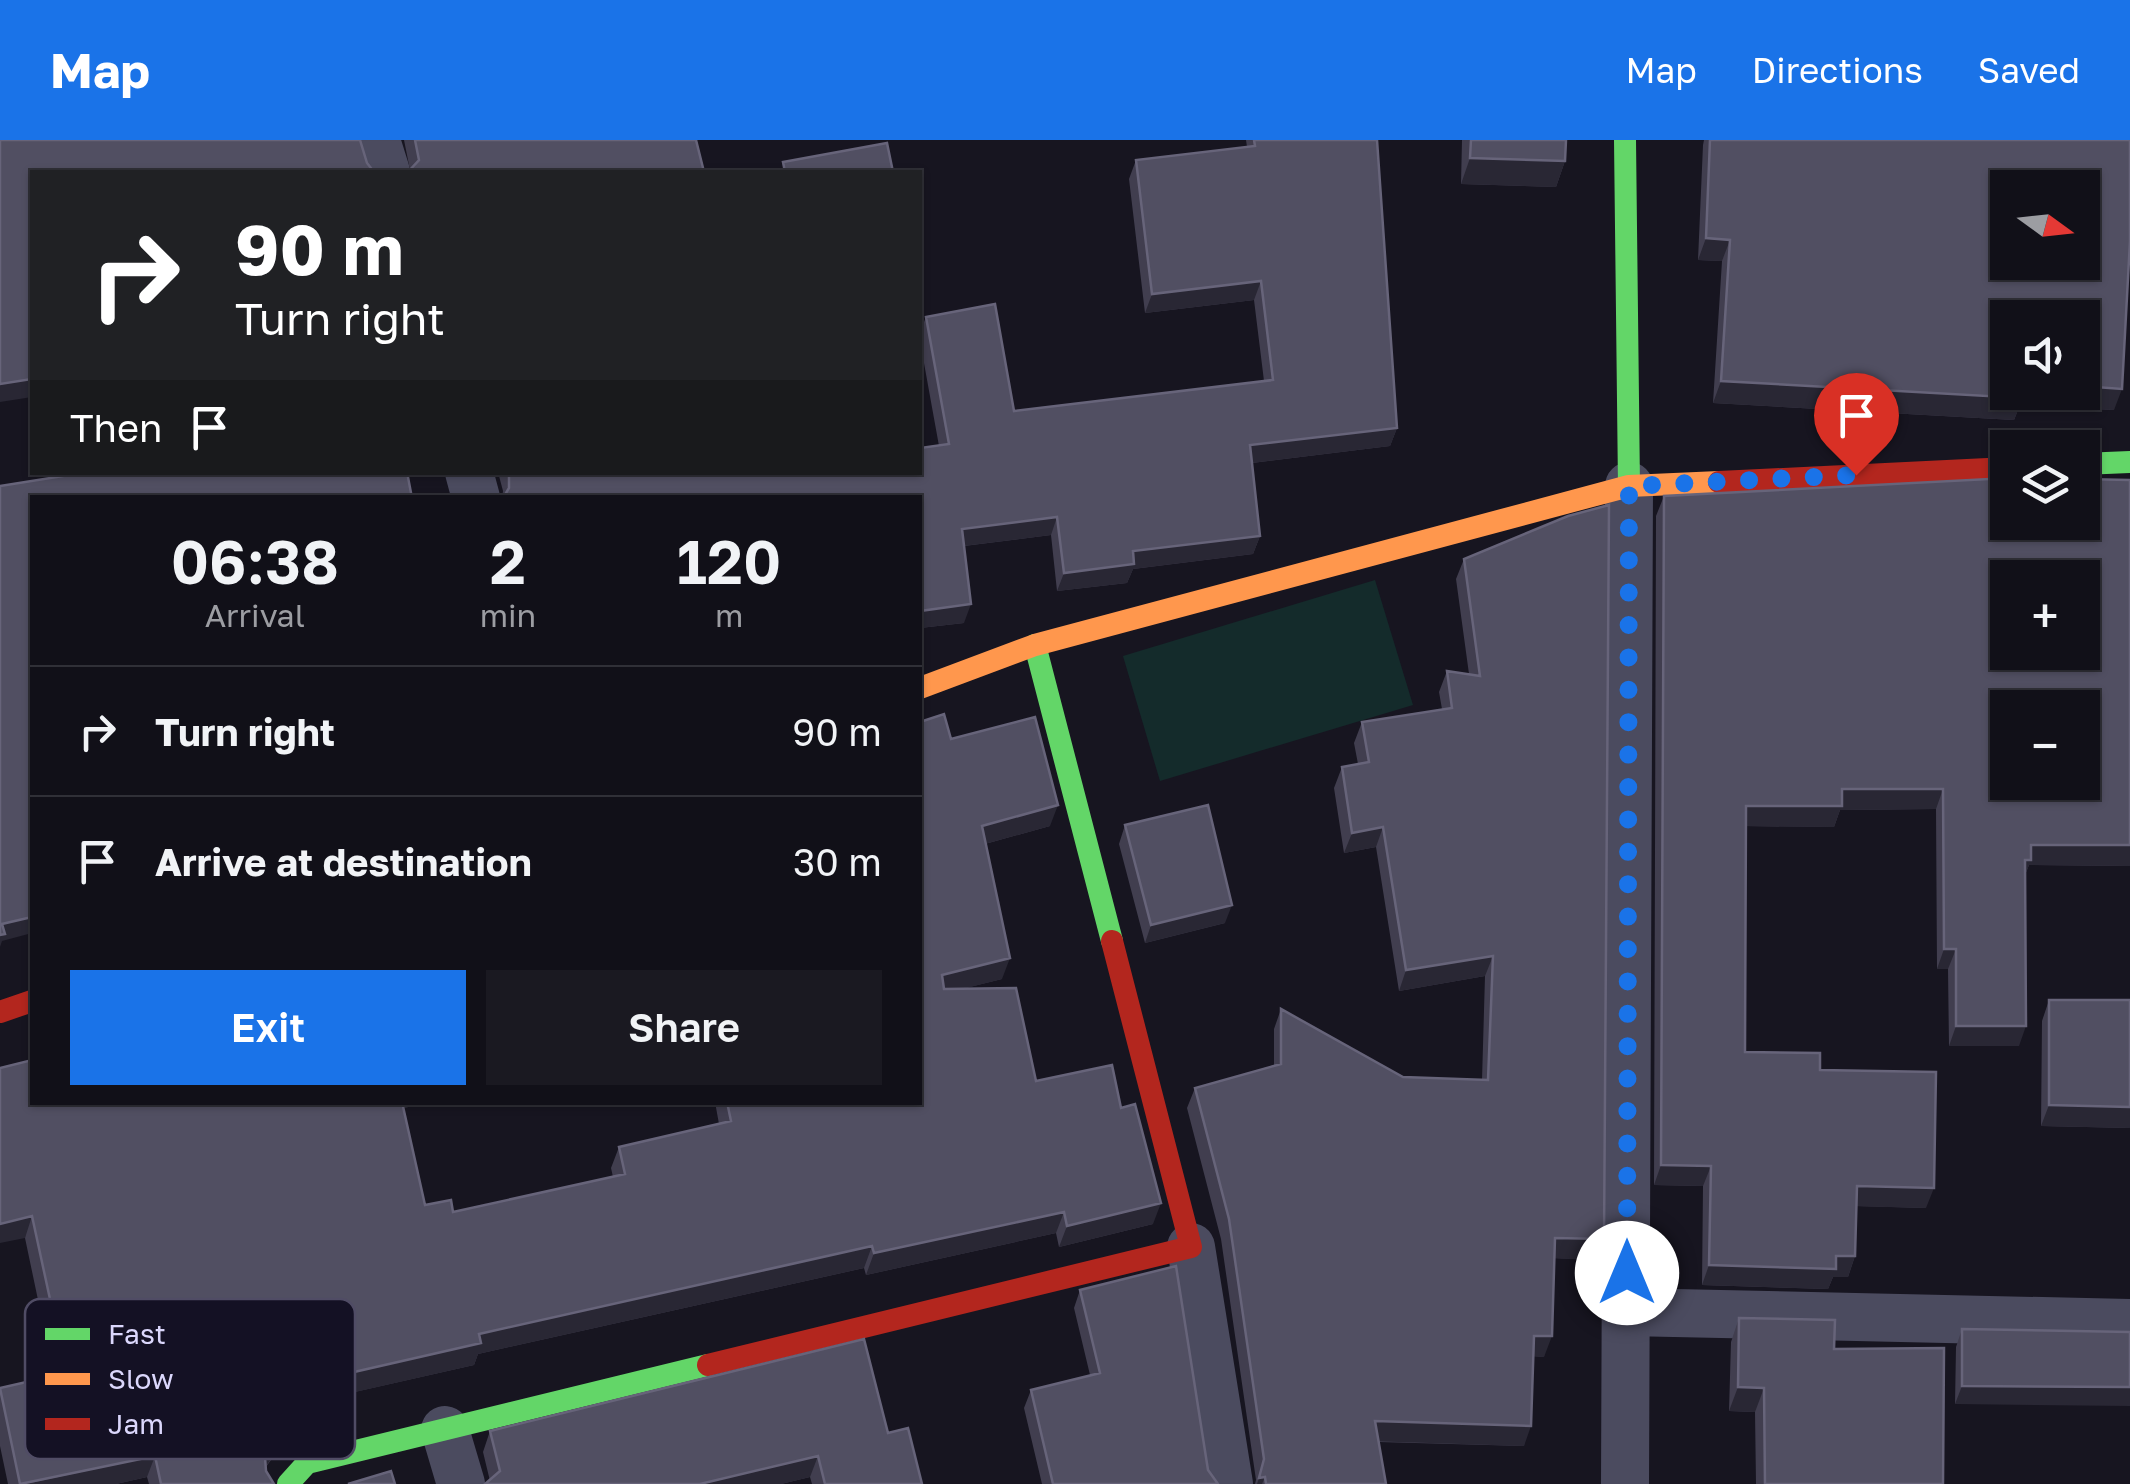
<!DOCTYPE html>
<meta charset="utf-8">
<style>
:root{--surface:#111018;--page:#1a1921;--text:#f1f3f6;--muted:#9c9da2;--line:#303037;--accent:#1a73e8}
body{margin:0;font-family:"Golos Text",sans-serif;background:var(--page);color:var(--text);height:100vh;display:flex;flex-direction:column;font-size:38px;white-space:nowrap}
*{box-sizing:border-box;margin:0}
p{font-size:32px;color:var(--muted)}
.icon{flex:none;width:55px;height:55px;fill:none;stroke:currentColor;stroke-width:2;stroke-linecap:round;stroke-linejoin:round}
.map{position:relative;flex:1;overflow:hidden}
.drawer{position:absolute;left:30px;top:355px;width:892px;height:610px;display:flex;flex-direction:column;background:var(--surface);border-radius:0px;box-shadow:0 2px 8px #0004,0 0 0 2px var(--line)}
.drawer>*{flex:none}
.hud{position:absolute;left:30px;top:30px;width:892px;height:305px;border-radius:0px;box-shadow:0 2px 8px #0004,0 0 0 2px var(--line);background:#202124;color:#fff;overflow:hidden}
.needle{width:65px;rotate:105deg}
.controls{position:absolute;left:1990px;top:30px;display:grid;gap:20px}
.controls a{display:grid;place-items:center;width:110px;height:110px;border-radius:0px;background:var(--surface);box-shadow:0 2px 8px #0004,0 0 0 2px var(--line);font-size:50px}
.pin{position:absolute;display:grid;place-items:center;width:85px;height:85px;color:#fff;margin:-102px -42px;border-radius:50% 50% 50% 0;rotate:-45deg;box-shadow:0 0 10px #0007}
.pin .icon{rotate:45deg}
.me{position:absolute;width:110px;margin:-55px;rotate:0deg;stroke-linejoin:round;filter:drop-shadow(0 0 8px #0008)}
.turn{display:flex;align-items:center;gap:35px;height:210px;padding:0 40px;font-size:45px}
.turn .icon{width:130px;height:130px;stroke-width:2.5}
.turn b{display:block;font-size:70px;line-height:85px}
.then{display:flex;align-items:center;height:95px;padding:0 40px;background:#0003;gap:20px;font-size:38px}
.eta{display:flex;justify-content:space-evenly;align-items:center;height:170px;text-align:center}
.eta b{font-size:60px;font-weight:600;line-height:70px}
.primary-button{display:flex;gap:20px;margin-top:auto;padding:20px 40px}
.primary-button a{flex:1;height:115px;border-radius:0px;background:var(--accent);color:#fff;font-size:40px;font-weight:600;line-height:115px;text-align:center}
.primary-button a+a{background:var(--page);color:var(--text)}
ul{padding:0;list-style:none}
li{display:flex;align-items:center;gap:30px;height:130px;padding:0 40px;border-top:2px solid var(--line)}
li div{flex:1}
li b{display:block;font-size:38px}
li em{font-style:normal}
header{display:flex;align-items:center;gap:60px;box-sizing:border-box;height:140px;padding:0 50px;background:var(--accent);color:#fff}
header strong{font-size:48px}
nav{display:flex;gap:55px;margin-inline-start:auto;font-size:35px}
.map>svg:first-child{display:block}
.green{fill:#142b2b}
.lines{fill:none;stroke-linecap:round;stroke-linejoin:round}
.street{stroke:#4b4b5f;stroke-width:48}
.fast{stroke:#63d668;stroke-width:22}
.slow{stroke:#ff974d;stroke-width:22}
.jam{stroke:#b3261e;stroke-width:22}
.wall{fill:#413e4f}
.shaded-wall{fill:#292734}
.building{fill:#514f62;stroke:#67647a;stroke-width:2.5;fill-rule:evenodd}
.route{stroke:#1a73e8;stroke-width:18;stroke-dasharray:0 32.4}
.key{fill:#141124;stroke:#504c65;stroke-width:2.5}
.key-label{font-size:28px;fill:#dbd7fc}
</style>
<header>
<strong>Map</strong>
<nav><a>Map</a><a>Directions</a><a>Saved</a></nav>
</header>
<div class="map">
<svg width="2130" height="1344" viewBox="0 0 2130 1344">
<rect width="100%" height="100%" fill="#171520"/>
<path class="green" d="M1375,440L1413,565L1160,641L1123,516Z"/>
<g class="lines">
<path class="street" d="M376,0L386,32
M469,332L476,358
M1191,1107L1229,1344
M1627,1172L2130,1183
M445,1290L461,1344
M1625,1344L1629,346"/>
<path class="fast" d="M1625,0L1629,346
M2082,324L2130,322
M1035,505L1112,801
M288,1344L307,1323L708,1225"/>
<path class="slow" d="M920,548L1035,505L1629,346L1719,342"/>
<path class="jam" d="M1719,342L2008,328
M0,872L32,861
M708,1225L1191,1107L1112,801"/>
</g>
<path class="wall" d="M404,0H696L410,30Z
M1246,0H1377L1397,288L1390,306L1252,323L1260,396L1253,414L1133,429L1127,443L1057,451L1051,395L964,406V483L920,488V358H502L503,351L498,332H920L939,306L920,201V192L926,177L1014,271L1264,241L1254,160L1145,173L1129,39L1136,20L1247,7Z
M1462,0H1566L1565,21L1556,47L1461,44Z
M1704,0H2130L2114,270L2020,265L2014,280L1713,263L1722,121L1698,120L1703,5Z
M2130,340V726L2029,725L2025,735L2019,906H1949L1948,829H1937L1936,669L1840,670L1834,687L1745,686V912L1820,930L1926,1068L1857,1066L1855,1116L1848,1137H1833L1828,1149L1702,1145L1703,1046L1654,1045L1656,376L1664,356Z
M1464,419L1604,1099L1596,1120L1554,1118L1544,1217L1533,1216L1524,1306L1379,1302L1386,1344H1255L1256,1340L1221,1099L1187,968L1195,948L1274,926V889L1281,869L1403,937L1482,940L1485,836L1399,851L1376,707L1344,713L1334,648L1342,627L1358,624L1354,603L1362,582L1442,569L1439,552L1447,531L1469,534L1456,439Z
M951,599L1050,686L985,704L1002,839L965,848L1036,941L1121,968L1153,1084L1059,1107L1056,1093L866,1135L864,1128L478,1214L474,1225L288,1267L291,1281L283,1303L266,1327V1331L274,1344H149L147,1337L116,1344H8L0,1306V1248L54,1236L25,1098L32,962H429L404,968L425,1065L453,1072L613,1037L611,1028L619,1007L719,984L715,962H920Z
M1125,685L1225,783L1145,803L1119,704Z
M2049,860H2130V988L2041,986L2042,881Z
M1080,1150L1208,1330L1218,1344H1042L1024,1268L1031,1250L1090,1235L1074,1168Z
M1739,1178L1834,1209L1943,1344H1756L1755,1272L1729,1271L1731,1202Z
M1962,1189L2130,1192L1955,1264L1956,1207Z
M490,1291L888,1293L922,1344H812L810,1337L781,1344H485L490,1341L483,1312Z"/>
<path class="shaded-wall" d="M1470,18L1565,21L1556,47L1461,44Z
M1706,98L1730,100L1722,121L1698,120Z
M1261,141L1254,160L1145,173L1152,154Z
M32,239V257L0,262V244Z
M1721,241L2019,252H2082V246L2122,249L2114,270L2020,265L2014,280L1713,263Z
M1397,288L1390,306L1243,324L1250,305Z
M1057,377L1051,395L955,407L962,389Z
M1260,396L1253,414L1133,429L1127,443L1057,451L1064,433L1133,411Z
M971,464L964,483L920,488V471Z
M1842,649H1943L1936,669L1840,670L1834,687L1738,686L1746,666Z
M1058,665L1050,686L974,707L982,686Z
M1383,687L1376,707L1344,713L1352,693Z
M2031,705H2130V726L2029,725L2023,740H2018Z
M1232,765L1225,783L1145,803L1151,785Z
M32,777V793L2,801L0,807V790L2,784Z
M1944,809H1956L1948,829H1937Z
M1493,816L1485,836L1399,851L1406,830Z
M1010,818L1002,839L935,856L942,835Z
M1956,886H2026L2019,906H1949Z
M395,962H429L392,971Z
M2049,965L2130,967V988L2041,986Z
M1661,1025L1711,1026L1703,1046L1654,1045Z
M1857,1046L1934,1048L1926,1068L1850,1066Z
M1161,1063L1153,1084L1059,1107L1067,1086Z
M1064,1072L1056,1093L866,1135L874,1113Z
M32,1076L25,1098L0,1103V1084Z
M1555,1098L1604,1099L1596,1120L1548,1118Z
M872,1106L864,1128L478,1214L474,1225L276,1270L284,1248L479,1194Z
M1836,1116H1855L1848,1137H1833L1828,1149L1702,1145L1709,1125Z
M1534,1196H1552L1544,1217L1526,1216Z
M1962,1246L2130,1247V1266L1955,1264Z
M1738,1247L1764,1248L1755,1272L1729,1271Z
M291,1281L283,1303L257,1338L265,1317Z
M1375,1281L1531,1286L1524,1306L1368,1301Z
M155,1316L147,1337L116,1344H26Z
M818,1316L810,1337L781,1344H700Z
M1265,1337L1262,1344H1257L1259,1338Z"/>
<path class="building" d="M0,0H360L367,23L374,32H32V239L0,244Z
M415,0H696L704,32H408L419,20Z
M1254,0H1377L1397,288L1250,305L1260,396L1133,411L1134,424L1064,433L1057,377L962,389L971,464L920,471V358H503L509,348V332H920V308L949,304L926,177L995,164L1014,271L1273,240L1261,141L1152,154L1136,20L1255,6Z
M1471,0H1566L1565,21L1470,18Z
M1710,0H2130V101L2122,249L2082,246V178H2008V252H2022V258L1721,241L1730,100L1706,98ZM2008,48H2082V122H2008Z
M887,3L893,32H785L783,22Z
M88,332H407L412,358H32V777L2,784L5,794L0,795V346Z
M2008,338V382H2082V339L2130,340V705H2031V720H2025L2026,886H1956V809H1944L1943,649H1842V666H1746L1745,912L1820,913V930L1936,932L1934,1048L1857,1046L1855,1116H1836V1129L1709,1125L1711,1026L1661,1025L1664,356ZM2008,438H2082V512H2008ZM2008,568H2082V642H2008Z
M1609,365L1604,1099L1555,1098L1552,1196H1534L1531,1286L1375,1281L1386,1344H1266L1265,1337L1259,1338L1264,1319L1229,1079L1195,948L1281,924V869L1403,937L1488,940L1493,816L1406,830L1383,687L1352,693L1342,627L1369,622L1362,582L1452,568L1447,531L1480,536L1464,419L1568,376Z
M944,574L951,599L1035,577L1058,665L982,686L1010,818L942,835L944,849L1016,848L1036,941L1112,925L1121,968L1135,964L1161,1063L1067,1086L1064,1072L874,1113L872,1106L479,1194L481,1203L284,1248L291,1281L265,1317L266,1331L274,1344H161L155,1316L20,1344L0,1248L66,1233L32,1076L0,1084V928L32,920V962H402L425,1065L451,1060L453,1072L625,1034L619,1007L731,981L727,962H920V582Z
M1208,665L1232,765L1151,785L1125,685Z
M2049,860H2130V967L2049,965Z
M1176,1126L1208,1330L1218,1344H1053L1031,1250L1100,1233L1080,1150Z
M1739,1178L1835,1180L1834,1209L1944,1208L1943,1344H1765L1764,1248L1738,1247Z
M1962,1189L2130,1192V1247L1962,1246Z
M864,1199L888,1293L908,1288L922,1344H825L818,1316L700,1344H485L500,1331L490,1291Z
M391,1331L395,1344H348Z"/>
<g class="lines">
<path class="route" d="M1627,1133L1629,346L1856,335"/>
</g>
<rect x="25" y="1159" width="330" height="160" rx="15" class="key"/>
<rect x="45" y="1188" width="45" height="12" fill="#63d668"/>
<rect x="45" y="1233" width="45" height="12" fill="#ff974d"/>
<rect x="45" y="1278" width="45" height="12" fill="#b3261e"/>
<g class="key-label">
<text x="108" y="1204">Fast</text>
<text x="108" y="1249">Slow</text>
<text x="108" y="1294">Jam</text>
</g>
</svg>
<div class="controls">
<a><svg class="needle" viewBox="-14 -14 28 28"><path d="M0-13l5 13h-10z" fill="#e53935"/><path d="M0 13l5-13h-10z" fill="#9c9da2"/></svg></a>
<a><svg class="icon" aria-label="sound" viewBox="0 0 24 24"><path d="M4 9h4l5-4v14l-5-4H4zM17 9q2 3 0 6"/></svg></a>
<a><svg class="icon" aria-label="layers" viewBox="0 0 24 24"><path d="M12 4l9 5-9 5-9-5zM3 14l9 5 9-5"/></svg></a>
<a>+</a>
<a>−</a>
</div>
<div class="pin" style="left:1856px;top:335px;background:#d93025"><svg class="icon" aria-label="arrive" viewBox="0 0 24 24"><path d="M6 21V4h12l-3 4 3 4H6"/></svg></div>
<svg class="me" style="left:1627px;top:1133px" viewBox="-20 -20 40 40"><circle r="19" fill="#fff"/><path d="M0-13L10 11 0 6-10 11z" fill="#1a73e8"/></svg>
<div class="hud">
<div class="turn"><svg class="icon" aria-label="right" viewBox="0 0 24 24"><path d="M7 20v-9h11M14 6l5 5-5 5"/></svg><div><b>90 m</b>Turn right</div></div>
<div class="then">Then<svg class="icon" aria-label="arrive" viewBox="0 0 24 24"><path d="M6 21V4h12l-3 4 3 4H6"/></svg></div>
</div>
<section class="drawer">
<div class="eta">
<div><b>06:38</b><p>Arrival</p></div>
<div><b>2</b><p>min</p></div>
<div><b>120</b><p>m</p></div>
</div>
<ul>
<li><svg class="icon" aria-label="right" viewBox="0 0 24 24"><path d="M7 20v-9h11M14 6l5 5-5 5"/></svg><div><b>Turn right</b></div><em>90 m</em></li>
<li><svg class="icon" aria-label="arrive" viewBox="0 0 24 24"><path d="M6 21V4h12l-3 4 3 4H6"/></svg><div><b>Arrive at destination</b></div><em>30 m</em></li>
</ul>
<div class="primary-button"><a>Exit</a><a>Share</a></div>
</section>
</div>
